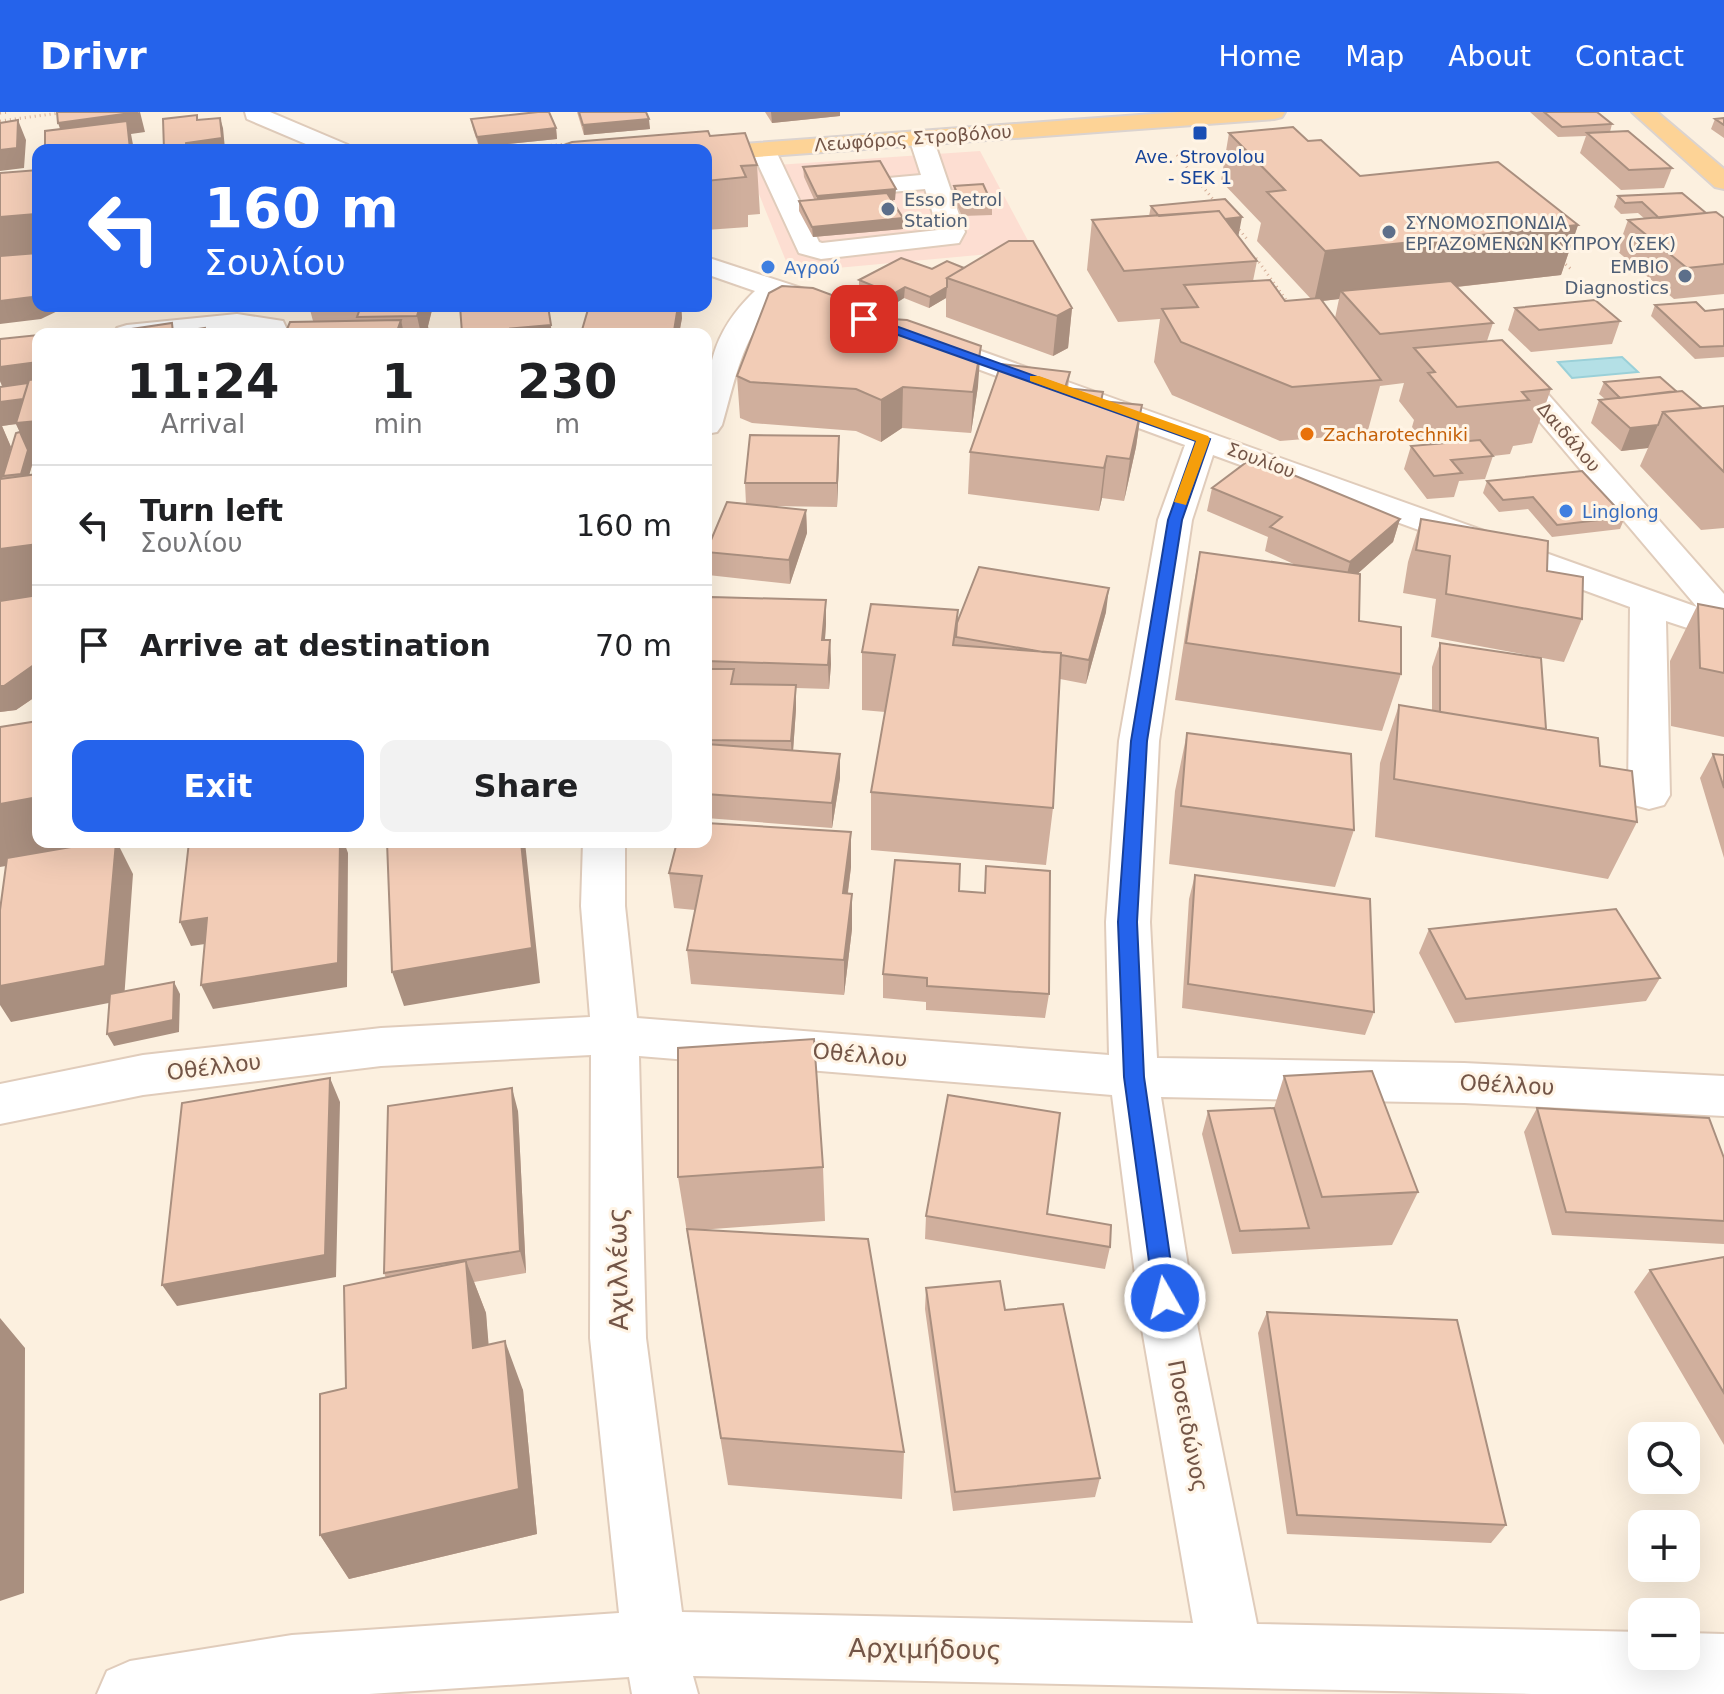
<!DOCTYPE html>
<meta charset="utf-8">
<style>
:root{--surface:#fff;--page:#f2f2f2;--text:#202124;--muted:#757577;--line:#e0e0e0;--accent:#2563eb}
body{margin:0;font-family:"DejaVu Sans",sans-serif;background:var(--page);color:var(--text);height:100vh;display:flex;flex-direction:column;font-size:30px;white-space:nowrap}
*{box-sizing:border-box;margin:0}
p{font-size:26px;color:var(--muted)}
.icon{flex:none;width:44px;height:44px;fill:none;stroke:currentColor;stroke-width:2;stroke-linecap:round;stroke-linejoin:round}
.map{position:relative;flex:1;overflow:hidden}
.panel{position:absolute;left:32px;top:216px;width:680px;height:520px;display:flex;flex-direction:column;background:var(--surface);border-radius:16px;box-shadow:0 8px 32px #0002}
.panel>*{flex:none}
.top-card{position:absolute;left:32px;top:32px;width:680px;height:168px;border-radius:16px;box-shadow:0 8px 32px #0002;background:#2563eb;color:#fff;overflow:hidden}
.fabs{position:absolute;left:1628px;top:1310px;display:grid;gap:16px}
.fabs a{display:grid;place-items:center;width:72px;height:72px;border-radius:16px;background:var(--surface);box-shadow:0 8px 32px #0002;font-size:40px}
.pin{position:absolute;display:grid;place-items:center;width:68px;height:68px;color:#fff;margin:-34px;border-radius:16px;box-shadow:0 4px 12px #0006}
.me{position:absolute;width:88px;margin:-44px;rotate:352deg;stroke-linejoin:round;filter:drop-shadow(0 0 6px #0008)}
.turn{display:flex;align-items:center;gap:28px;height:168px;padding:0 40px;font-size:36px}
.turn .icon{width:104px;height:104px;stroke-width:2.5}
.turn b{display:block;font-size:56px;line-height:68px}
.eta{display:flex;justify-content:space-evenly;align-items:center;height:136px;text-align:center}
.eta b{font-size:48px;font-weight:700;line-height:56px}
.primary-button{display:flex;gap:16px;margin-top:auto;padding:16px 40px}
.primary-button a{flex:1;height:92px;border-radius:16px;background:var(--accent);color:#fff;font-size:32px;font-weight:700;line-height:92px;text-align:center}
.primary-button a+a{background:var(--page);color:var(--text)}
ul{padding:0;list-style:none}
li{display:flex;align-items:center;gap:24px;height:120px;padding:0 40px;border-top:2px solid var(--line)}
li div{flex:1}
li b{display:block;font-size:30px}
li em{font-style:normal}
header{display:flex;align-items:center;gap:48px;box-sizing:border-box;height:112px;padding:0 40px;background:var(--accent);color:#fff}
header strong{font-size:38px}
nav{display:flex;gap:44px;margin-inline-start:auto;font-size:28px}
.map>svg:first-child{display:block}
.commercial{fill:#fdded2}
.water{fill:#b4e0e6;stroke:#9ad0d8;stroke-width:2}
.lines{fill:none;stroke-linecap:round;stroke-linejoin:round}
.minor-casing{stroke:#e0ccbb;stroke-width:4}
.major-casing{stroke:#dbd3cf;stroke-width:4}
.path{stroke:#d6b09a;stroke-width:3;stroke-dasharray:1 4;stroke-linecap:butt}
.minor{fill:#fff;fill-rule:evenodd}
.major{fill:#fdd396;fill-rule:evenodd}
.wall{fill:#d0af9d;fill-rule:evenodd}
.shaded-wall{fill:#a98f7f}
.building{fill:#f2ccb6;stroke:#a98f7f;stroke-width:2}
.route{fill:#2563eb;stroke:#184099;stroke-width:2}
.slow{fill:#f59e0b}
.transit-dot{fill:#1a4fb4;stroke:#fff4e5;stroke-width:3}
.service-dot{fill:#5c6f8a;stroke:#fff4e5;stroke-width:3}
.shop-dot{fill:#3f7fe0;stroke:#fff4e5;stroke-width:3}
.food-dot{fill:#e8710a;stroke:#fff4e5;stroke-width:3}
.labels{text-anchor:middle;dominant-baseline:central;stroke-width:6;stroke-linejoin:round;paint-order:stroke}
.far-street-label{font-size:18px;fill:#735547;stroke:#fff4e5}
.far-transit-label{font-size:18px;fill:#164399;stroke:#fff4e5}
.far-service-label{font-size:18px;fill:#4e5e75;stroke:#fff4e5;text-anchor:start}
.far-shop-label{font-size:18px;fill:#366cbe;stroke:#fff4e5;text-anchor:start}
.far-food-label{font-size:18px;fill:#c56008;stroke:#fff4e5;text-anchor:start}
.street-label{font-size:22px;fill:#735547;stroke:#fff4e5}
.near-street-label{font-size:26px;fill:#735547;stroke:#fff4e5}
</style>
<header>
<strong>Drivr</strong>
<nav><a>Home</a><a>Map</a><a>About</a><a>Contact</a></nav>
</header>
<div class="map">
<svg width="1724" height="1582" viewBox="0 0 1724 1582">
<rect width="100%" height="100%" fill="#fcf0df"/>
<path class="commercial" d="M980,39L1033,138L804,159L788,154L748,55Z"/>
<path class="water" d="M1622,245L1638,260L1572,266L1558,250Z"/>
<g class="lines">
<g class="minor-casing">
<path id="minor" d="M245,0H270L348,33L352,38H320L247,7Z
M921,19L929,21L933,26L965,120L959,131L821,147L799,141L751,37L755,32H771L775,37L819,130L822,131L938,118L925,77L834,85L825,83L822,78L825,73L834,71L921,63L909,26L913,21Z
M706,145L844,190L848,196L844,202L834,204L779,187C742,223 736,265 722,313L717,320L706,322C706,261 709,223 755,179L706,162Z
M237,202L283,209L289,222L237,220L113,222L117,216L127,213Z
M925,219L1697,495L1491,252L1496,246L1506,243L1516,246L1724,482V528L1666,509L1670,683L1664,693L1649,697L1634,693L1628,683L1630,495L1213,343L1192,408L1159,629L1150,810L1157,946L1464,951L1724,964V1004L1464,991L1161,985L1198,1217L1257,1512L1642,1520V1544H1686V1521L1724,1522V1582H1532L693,1564L698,1582H632L629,1565L369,1582H97L107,1559L130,1549L292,1523L619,1501L590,1226L591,943L381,954L143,983L0,1012V972L143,943L381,916L590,905L581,794L583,730H625V794L637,906L1109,943L1106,810L1119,629L1158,408L1185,333L915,234L911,228L915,222ZM639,944L1112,983L1142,1217L1193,1511L682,1500L646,1226Z"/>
</g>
<g class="major-casing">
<path id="major" d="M1180,0H1285L1282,5L1274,7L743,46H706V38H638L642,33L650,31L743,32Z
M1632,0H1657L1724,57V77L1715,75Z"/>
</g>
<path class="path" d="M0,1L10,0
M0,9L67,0
M481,38L570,32
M1177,43L1216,91
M1236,114L1247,127
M1256,146L1289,192
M1562,149L1573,159"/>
<use href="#minor" class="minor"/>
<use href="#major" class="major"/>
</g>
<path class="wall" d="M577,0H646L650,17L584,23Z
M765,0H840V4L772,11Z
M1530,0H1597L1612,12L1610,20L1672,56L1664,76L1621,78L1580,41L1586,24L1558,25Z
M1724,6V26L1711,17L1715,7Z
M471,7L556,16L557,27L479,35L473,17Z
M1229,21L1308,29L1360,64L1578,113L1561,163L1457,175L1493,211L1487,229L1551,277L1532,331L1513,334L1510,342L1493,344L1485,367L1459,369L1454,385L1427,387L1404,357L1411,334L1426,332L1412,315L1414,308L1399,289L1404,271L1380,274L1367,322L1280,329L1172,283L1154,250L1160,207L1118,210L1087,158L1092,108L1149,104L1151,94L1238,125L1257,149L1253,169L1285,189L1311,187L1257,129L1261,111L1221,69ZM1339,187L1335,206L1322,189Z
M710,24L757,53L760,102L748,103V115L706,118V38Z
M803,55L895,88H892L903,106V117L813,125L799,99V89L814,87L804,65Z
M954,74L992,92V103L962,104L953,85Z
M1618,84L1724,106V182L1674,187L1617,139L1628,108L1645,107L1638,101L1621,102L1614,95Z
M932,157L1072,196L1068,236L1053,244L946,205V186L929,196L904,186L893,193L859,179V168Z
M856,192V198L978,274L971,321L902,316L881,330L856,319L752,311L740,306L737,264Z
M1655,193L1705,199L1724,197V245L1695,247L1651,204Z
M309,194H433L428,214L429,222H285L313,209Z
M678,194H681L682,206L679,222H583L582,218Z
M1515,196L1620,209L1612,232L1531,240L1508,218Z
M0,227L33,350L29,363L38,362V583L16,598L0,600V275L2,274L0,269ZM16,312L20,320L11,335L2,314Z
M1070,260L1068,276L1103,280L1102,289L1142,293L1136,335L1124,389L1102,386L1099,399L968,382L970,340Z
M1604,270L1676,279L1702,296L1724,294V416L1701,418L1640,354L1648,336L1621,339L1591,311L1599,288L1605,287L1599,282Z
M839,347L837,395L769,394L806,398L807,421L790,472L708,463L706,440L746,392L745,371Z
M1487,369L1625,405L1620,417L1552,425L1528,397L1499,400L1483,381Z
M1212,376L1400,407L1393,430L1357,462L1359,509L1401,562L1382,619L1175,588L1189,497L1200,440L1298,454L1265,439L1268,425L1207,399Z
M1421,407L1547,459L1582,507L1564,550L1431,525L1436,487L1403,481L1408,450Z
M1698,492L1724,497V625L1671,614L1670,549Z
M1106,500L1086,572L1060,567L1053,696L1046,753L871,738V680L885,600L862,598V540L957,511Z
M826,512L825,528H830L831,552L829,577L796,576V597L793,639L840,666L832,716L706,706V514Z
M1440,531L1546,617L1600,654L1637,710L1608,767L1375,725L1380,651L1399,593L1432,599V555Z
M1187,621L1354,718L1335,775L1169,752L1175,679Z
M1713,642L1724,643V746L1700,666Z
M851,720V755L848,781L852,782V817L844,883L691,872L687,838L695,798L674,796L669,761Z
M986,754L1049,882L1045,906L926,898V890L883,886V862L959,779L984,781Z
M1195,763L1374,900L1365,923L1182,896L1189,787Z
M1429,817L1660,866L1646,889L1455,911L1419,841Z
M1284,964L1418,1080L1392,1133L1232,1142L1202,1022L1208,999L1274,996Z
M1537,996L1724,1046V1132L1552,1123L1524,1020Z
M518,999L526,1161L474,1170L486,1201L488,1232L523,1278L537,1422L349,1467L320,1423L386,1166L384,1161Z
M823,1055L825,1109L699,1118L904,1340L902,1387L728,1373L678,1065Z
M1047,1102L1110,1135L1105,1157L925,1127L926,1104Z
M1724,1145V1333L1634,1180L1650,1158Z
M926,1176L1005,1198L1100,1366L1095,1385L953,1399L925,1197Z
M1267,1200L1506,1413L1491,1431L1287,1422L1258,1221Z"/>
<path class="shaded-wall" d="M140,0L145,20L131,22L134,38H124L65,31L58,11Z
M771,0H840V4L772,11Z
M220,6L223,16L225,37L186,38V31Z
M649,7L650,17L584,23L583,13Z
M18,8L26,28L24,56L0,59V38Z
M556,16L557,27L479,35L477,25Z
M896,77L895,88L817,95V84Z
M38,96V163L0,167V105Z
M1242,105L1238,126L1166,112Z
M903,106V117L813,125L812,115Z
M1578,113L1561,163L1348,187L1341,179L1339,187L1314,190L1325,139Z
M905,175L904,186L893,193V182Z
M947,175L946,186L929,196L930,185Z
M38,182V194H68L41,207L0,212V189Z
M410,194H433L428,214L429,222H421L417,204Z
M548,194L552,222H462V221Z
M678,194H681L682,206L679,222H674Z
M1072,196L1068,236L1053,244L1057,204Z
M401,208L404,222H396Z
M981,234L978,274L971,321L973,280Z
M38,250V274L4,278L0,269V255Z
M903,275L902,316L881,330V288Z
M38,285V361L33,350L26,374L21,362L28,338L16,312L2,314L11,335L0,374V290Z
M1142,293L1136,335L1124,389L1130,347Z
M1658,313L1648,336L1621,339L1630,316Z
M839,324V347L837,395V371Z
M1107,344L1102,386L1099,399L1104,356Z
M806,398L807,421L790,472L789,448Z
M1400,407L1393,430L1344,474L1350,450Z
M38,432V492L0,498V437Z
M1109,476L1106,500L1086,572L1089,548Z
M826,488V512L823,552L822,528Z
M830,528L831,552L829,577L828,553Z
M38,550V583L16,598L0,600V574Z
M796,573V597L792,654L791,629Z
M840,642V666L832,716V691Z
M38,685V730H145L119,734L133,762L124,888L11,910L0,893V874L115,735L0,755V692Z
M851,720V755L843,816V781Z
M340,730H344L348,741L347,875L213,897L201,873Z
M521,730H525L540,871L404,894L392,860Z
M852,782V817L844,883V848Z
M207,806L219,830L191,834L180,810Z
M174,870L180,882L179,920L114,934L107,922Z
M330,966L340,990L336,1165L177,1194L162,1173Z
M512,976L518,999L526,1161L520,1139Z
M466,1149L486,1201L493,1285L473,1236Z
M0,1206L25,1236L24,1481L0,1489Z
M505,1229L523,1278L537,1422L349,1467L320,1423Z"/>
<path class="building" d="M57,0H138L58,11Z
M538,0H549L556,16L477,25L471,7Z
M579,0H646L649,7L583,13Z
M1544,0H1597L1612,12L1562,15Z
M197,3V8L220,6L222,26L186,31V38H164L163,7Z
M1724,6V13L1715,7Z
M18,8L17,36L0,38V11Z
M127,9L130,37L45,38V19Z
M1293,15L1308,29L1321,28L1360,64L1498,50L1578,113L1325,139L1267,80L1285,78L1229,21Z
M708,19L710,24L745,21L757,53L741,54L746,65L706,69V38H553V37L572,30Z
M1628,19L1672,56L1629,58L1587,21Z
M880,49L896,77L817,84L803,55Z
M38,58V96L36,102L0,105V61Z
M983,72L992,92L963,94L954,74Z
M887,81L903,106L812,115L799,89Z
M1682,81L1706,101L1659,106L1642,90L1625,91L1618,84Z
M1225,87L1242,105L1225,107L1219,99L1159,104L1151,94Z
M1219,99L1257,149L1124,159L1092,108Z
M1716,100L1724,106V152L1687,156L1628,108Z
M1009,129H1033L1072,196L1057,204L947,166Z
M38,141V182L32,185L0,189V144Z
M901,146L932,157L947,149L964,156L947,166V175L930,185L905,175L893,182L859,168Z
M1270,168L1285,189L1320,186L1381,268L1292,275L1181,230L1162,197L1198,195L1184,173Z
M1451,169L1493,211L1380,222L1341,179Z
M782,174L813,176L856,192L854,198L876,206L907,208L981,234L973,280L903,275L881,288L856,277L750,270L737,264L769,181Z
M1595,188L1620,209L1539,218L1515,196Z
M1696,190L1705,199L1724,197V234L1700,235L1655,193Z
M361,194H420L417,204L357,205Z
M460,194H548L551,213L462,221Z
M589,194H678L674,219L582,218Z
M401,208L396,222H285L290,210Z
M172,211L173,221L205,216L206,222H98Z
M215,217L216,222H207L206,218Z
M76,218V222H44Z
M38,223V250L0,255V227Z
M1502,228L1551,277L1522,280L1529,288L1457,295L1428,261L1435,260L1414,236Z
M1001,252L1070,260L1065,276L1103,280L1101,289L1142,293L1130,347L1107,344L1104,356L970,340Z
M1660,265L1676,279L1620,286L1604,270Z
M38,267V309L16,311L29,268Z
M28,271L23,287L0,290V275Z
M1682,279L1702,296L1663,300L1658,313L1630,316L1599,288Z
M1724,294V360L1663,300Z
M20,320L28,338L21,362L3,364L16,321Z
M750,323L839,324L837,371H745Z
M1480,328L1493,344L1451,348L1462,361L1434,364L1411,334Z
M1252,346L1400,407L1350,450L1270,415L1282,405L1212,376Z
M1582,359L1625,405L1557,413L1533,385L1503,388L1487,369Z
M38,362V432L0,437V367Z
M727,390L806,398L789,448L706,440Z
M1421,407L1548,429L1547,459L1583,465L1582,507L1446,482L1450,444L1416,438Z
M1200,440L1360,462L1359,509L1401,515V562L1186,531Z
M979,455L1109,476L1089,548L1061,543V541L1043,540L956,525L957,511Z
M38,483V550L4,574H0V489Z
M711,485L826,488L822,528H830L828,553L706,549V514Z
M871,492L958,498L953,533L1061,541L1053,696L871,680L895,543L862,540Z
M1698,492L1724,497V561L1700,556Z
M1440,531L1541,546L1546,617L1440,600Z
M706,557H734L731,572L796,573L791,629L706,628Z
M1399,593L1598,626L1600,654L1632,659L1637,710L1394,667Z
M38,609V685L0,692V615Z
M1187,621L1351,642L1354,718L1181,694Z
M706,632L840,642L832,691L706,682Z
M1713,642L1724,643V676Z
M706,711L851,720L843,781L852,782L844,848L687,838L702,764L669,761L677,730H706Z
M100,730H116L105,854L0,874V798L7,746Z
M189,730H233V733L251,730H340L338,851L201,873L207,806L180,810Z
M387,730H521L532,836L392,860Z
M895,748L960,752L959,779L985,781L986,754L1050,759L1049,882L927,874V866L883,862Z
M1195,763L1370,787L1374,900L1188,872Z
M1616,797L1660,866L1466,887L1429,817Z
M174,870L173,908L107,922L110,882Z
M814,927L823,1055L678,1065V936Z
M1372,959L1418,1080L1322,1085L1284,964Z
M330,966L325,1143L162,1173L182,991Z
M512,976L520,1139L384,1161L388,994Z
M948,983L1060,1001L1047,1102L1111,1113L1110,1135L926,1104Z
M1274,996L1309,1116L1240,1119L1208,999Z
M1537,996L1709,1006L1724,1046V1109L1566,1100Z
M687,1117L868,1127L904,1340L721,1326Z
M1724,1145V1281L1650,1158Z
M466,1149L473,1236L505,1229L519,1377L320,1423V1282L346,1276L344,1174Z
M1000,1169L1005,1198L1063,1192L1100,1366L955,1380L926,1176Z
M1267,1200L1457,1208L1506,1413L1297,1403Z"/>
<path class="route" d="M859,204H868L1210,327L1182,408L1147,629L1137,810L1144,965L1176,1186L1173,1193L1165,1196L1157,1193L1154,1186L1124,965L1118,810L1131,629L1168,408L1196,329L859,209Z"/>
<path class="slow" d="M1030,264H1039L1208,324L1210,327L1186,393L1174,390L1196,329L1030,269Z"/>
<rect class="transit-dot" x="1192" y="13" width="16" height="16" rx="4"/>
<g class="service-dot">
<circle cx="888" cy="97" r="8"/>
<circle cx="1389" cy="120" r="8"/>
<circle cx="1685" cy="164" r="8"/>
</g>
<g class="shop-dot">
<circle cx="768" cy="155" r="8"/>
<circle cx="1566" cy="399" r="8"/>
</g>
<circle class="food-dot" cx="1307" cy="322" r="8"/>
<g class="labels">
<g class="far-street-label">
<text transform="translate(913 26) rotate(-4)">Λεωφόρος Στροβόλου</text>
<text transform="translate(1569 325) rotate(49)">Δαιδάλου</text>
<text transform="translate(1261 348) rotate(20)">Σουλίου</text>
</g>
<g class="far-transit-label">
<text x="1200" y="44">Ave. Strovolou<tspan x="1200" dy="21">- SEK 1</tspan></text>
</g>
<g class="far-service-label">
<text x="904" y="87">Esso Petrol<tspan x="904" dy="21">Station</tspan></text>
<text x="1405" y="110">ΣΥΝΟΜΟΣΠΟΝΔΙΑ<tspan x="1405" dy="21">ΕΡΓΑΖΟΜΕΝΩΝ ΚΥΠΡΟΥ (ΣΕΚ)</tspan></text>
<text x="1669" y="154" text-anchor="end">EMBIO<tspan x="1669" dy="21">Diagnostics</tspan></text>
</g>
<g class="far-shop-label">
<text x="784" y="155">Αγρού</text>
<text x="1582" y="399">Linglong</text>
</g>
<g class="far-food-label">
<text x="1323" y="322">Zacharotechniki</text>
</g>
<g class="street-label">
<text transform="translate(860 943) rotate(5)">Οθέλλου</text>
<text transform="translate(214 955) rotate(-7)">Οθέλλου</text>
<text transform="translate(1507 973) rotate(3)">Οθέλλου</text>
<text transform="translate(1188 1314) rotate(79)">Ποσειδώνος</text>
</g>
<g class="near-street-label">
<text transform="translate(618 1157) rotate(-91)">Αχιλλέως</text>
<text transform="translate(925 1537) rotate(1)">Αρχιμήδους</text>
</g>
</g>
</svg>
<div class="fabs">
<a><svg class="icon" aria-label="search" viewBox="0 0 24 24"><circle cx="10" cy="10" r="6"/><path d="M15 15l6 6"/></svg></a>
<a>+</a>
<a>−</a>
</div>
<div class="pin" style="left:864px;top:207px;background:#d93025"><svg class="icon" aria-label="arrive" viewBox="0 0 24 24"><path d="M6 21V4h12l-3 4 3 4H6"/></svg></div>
<svg class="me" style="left:1165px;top:1186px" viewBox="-20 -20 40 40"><circle r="17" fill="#2563eb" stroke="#fff" stroke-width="3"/><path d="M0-11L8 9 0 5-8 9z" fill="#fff"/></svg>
<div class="top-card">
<div class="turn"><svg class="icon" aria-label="left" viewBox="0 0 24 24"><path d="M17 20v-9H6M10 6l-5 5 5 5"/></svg><div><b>160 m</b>Σουλίου</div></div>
</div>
<section class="panel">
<div class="eta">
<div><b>11:24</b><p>Arrival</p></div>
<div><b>1</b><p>min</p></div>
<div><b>230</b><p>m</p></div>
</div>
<ul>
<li><svg class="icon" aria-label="left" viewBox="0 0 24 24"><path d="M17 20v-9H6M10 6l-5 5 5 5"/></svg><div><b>Turn left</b><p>Σουλίου</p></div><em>160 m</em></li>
<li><svg class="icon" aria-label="arrive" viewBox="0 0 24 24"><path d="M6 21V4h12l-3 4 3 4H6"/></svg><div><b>Arrive at destination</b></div><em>70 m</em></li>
</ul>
<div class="primary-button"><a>Exit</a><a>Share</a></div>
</section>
</div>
